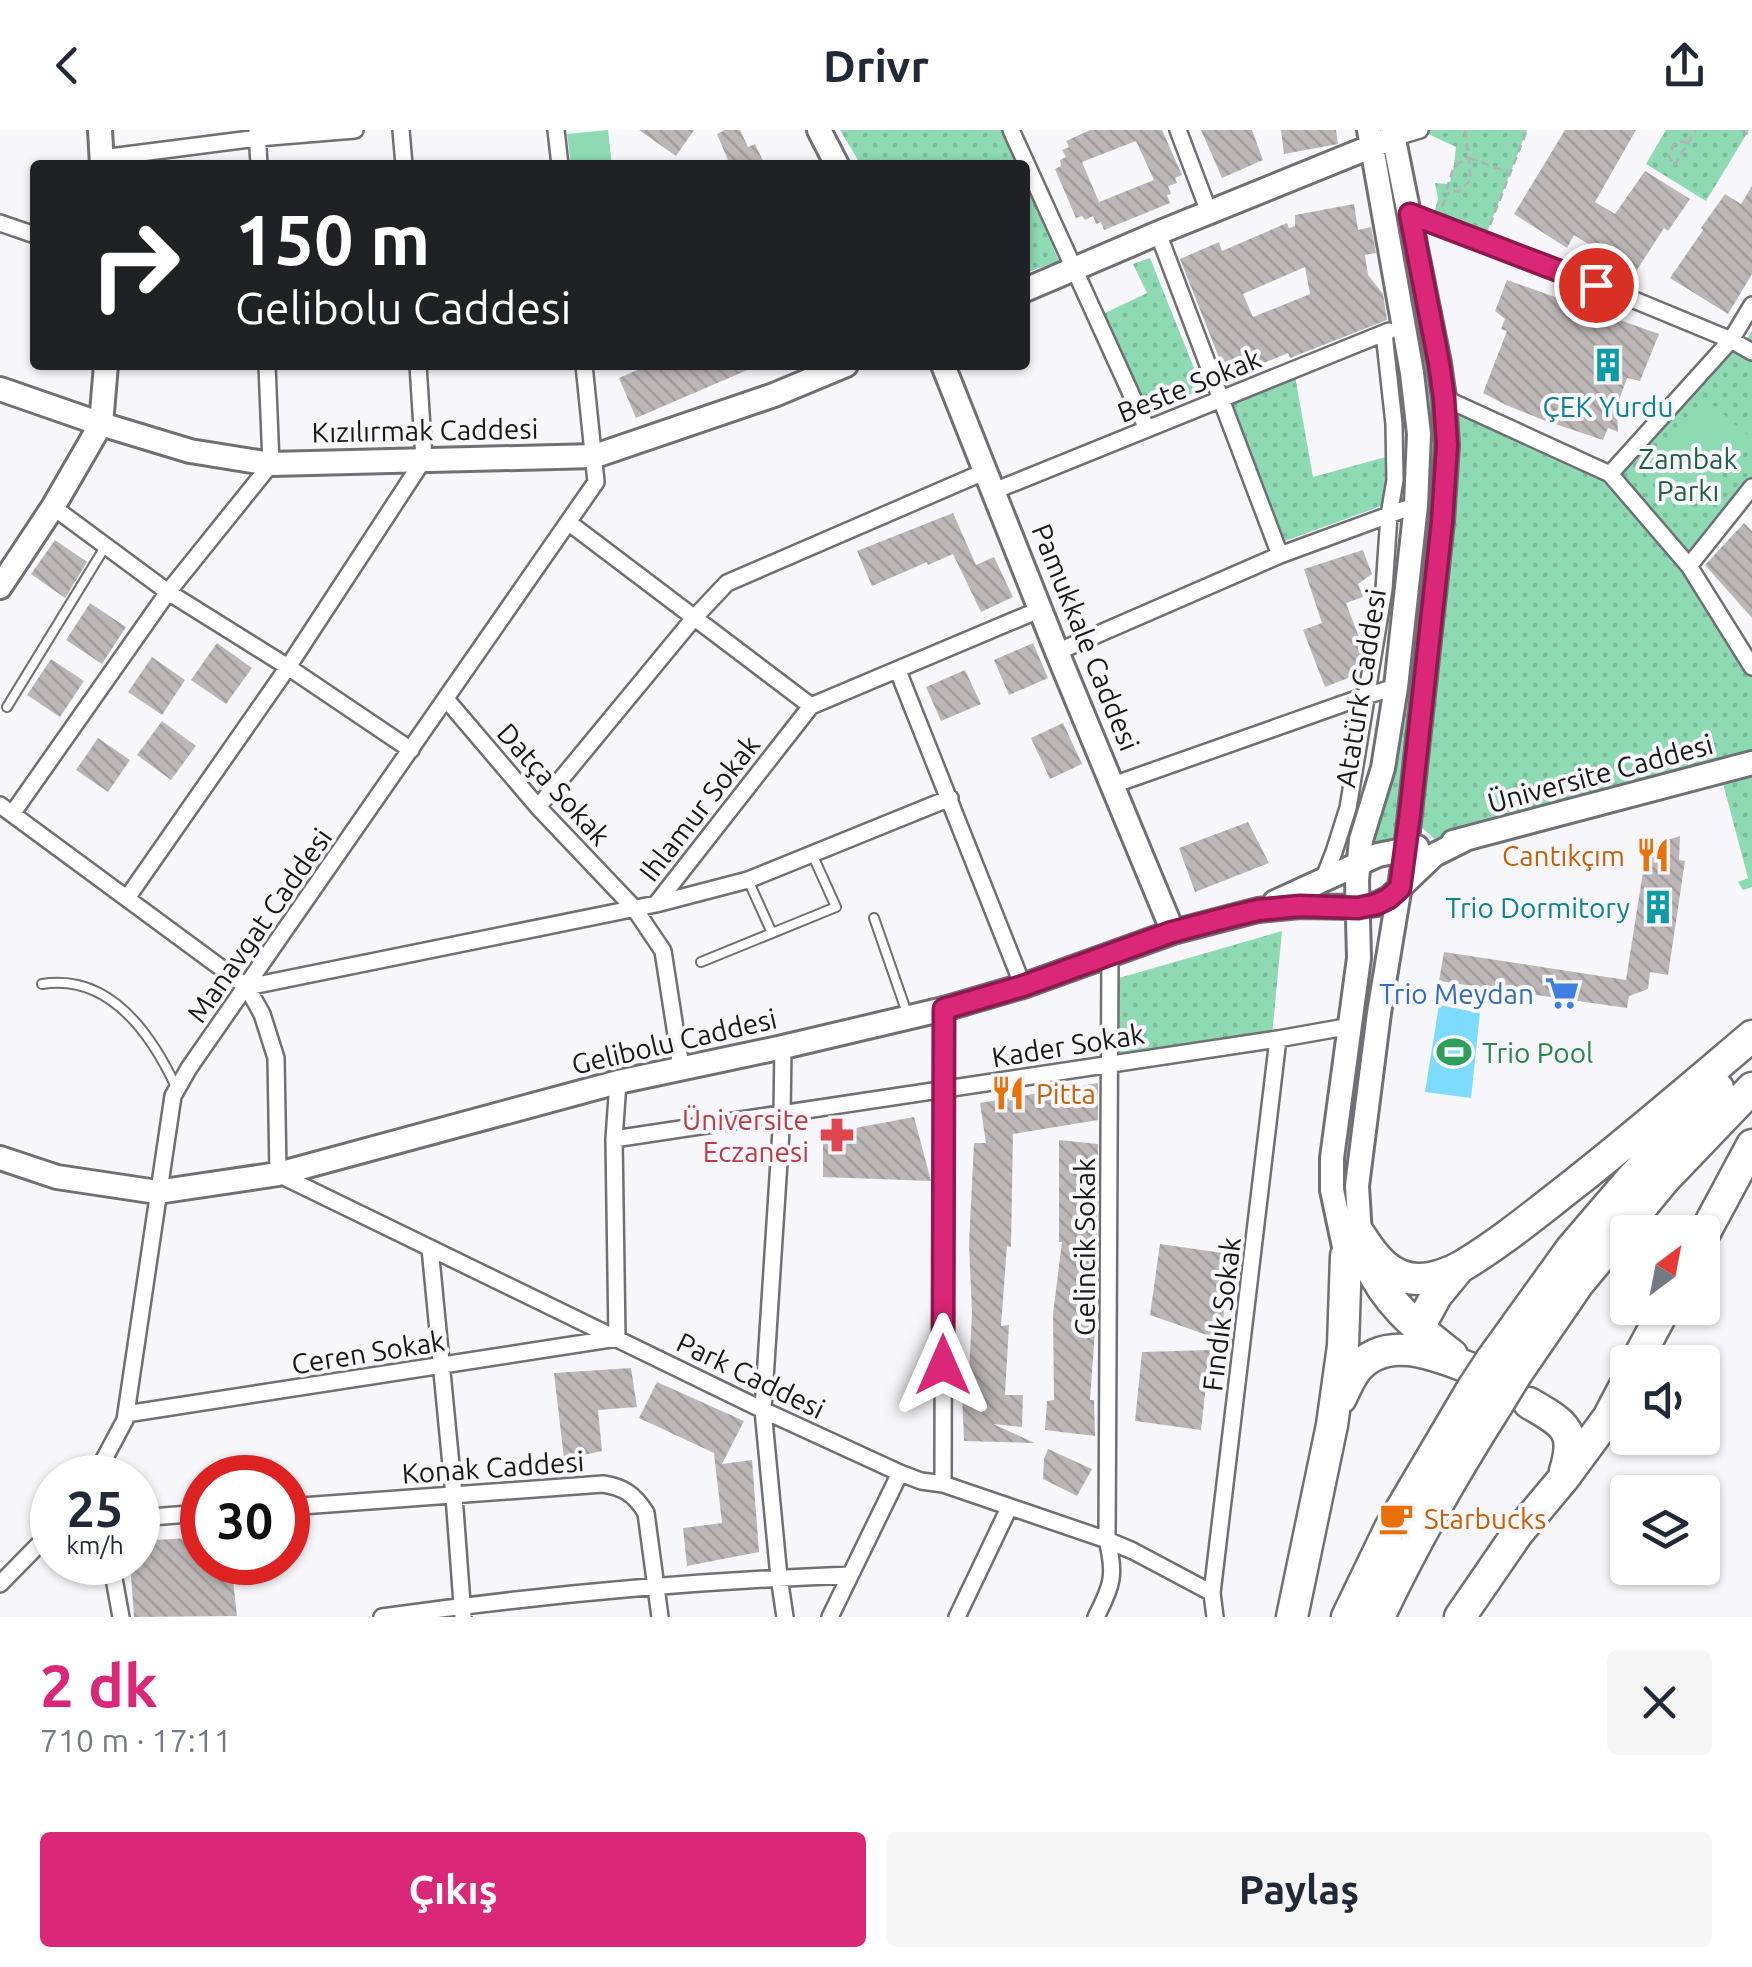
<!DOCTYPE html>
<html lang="tr">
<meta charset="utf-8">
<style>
:root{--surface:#fff;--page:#f6f6f7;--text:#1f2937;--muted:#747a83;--accent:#db2777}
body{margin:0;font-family:Ubuntu,sans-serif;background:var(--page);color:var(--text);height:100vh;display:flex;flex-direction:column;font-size:38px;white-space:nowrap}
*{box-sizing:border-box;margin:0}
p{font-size:32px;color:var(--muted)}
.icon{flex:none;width:55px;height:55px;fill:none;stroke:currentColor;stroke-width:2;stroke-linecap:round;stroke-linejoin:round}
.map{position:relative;height:1487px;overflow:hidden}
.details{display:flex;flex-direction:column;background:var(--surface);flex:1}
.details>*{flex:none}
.top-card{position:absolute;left:30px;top:30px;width:1000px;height:210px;border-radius:10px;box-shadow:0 2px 8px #0004;background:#202124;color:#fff;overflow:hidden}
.needle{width:65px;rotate:32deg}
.controls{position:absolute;left:1610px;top:1085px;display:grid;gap:20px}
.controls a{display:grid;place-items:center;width:110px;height:110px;border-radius:10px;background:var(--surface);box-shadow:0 2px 8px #0004;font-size:50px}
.speed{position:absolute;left:30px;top:1325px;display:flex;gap:20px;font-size:50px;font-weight:700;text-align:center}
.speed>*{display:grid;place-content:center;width:130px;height:130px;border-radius:50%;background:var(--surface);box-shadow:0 2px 8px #0004;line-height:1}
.speed small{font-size:25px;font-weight:400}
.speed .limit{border:15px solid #d22;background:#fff;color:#111}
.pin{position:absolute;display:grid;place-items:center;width:85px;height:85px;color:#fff;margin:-42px;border:5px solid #fff;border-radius:50%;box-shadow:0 2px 10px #0007}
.me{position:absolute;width:110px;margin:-55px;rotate:0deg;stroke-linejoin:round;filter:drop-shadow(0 0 8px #0008)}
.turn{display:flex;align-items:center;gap:35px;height:210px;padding:0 40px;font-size:45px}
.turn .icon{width:130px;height:130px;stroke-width:2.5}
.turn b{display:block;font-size:70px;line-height:85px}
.round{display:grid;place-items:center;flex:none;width:105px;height:105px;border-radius:10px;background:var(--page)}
.head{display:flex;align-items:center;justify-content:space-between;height:170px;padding:0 40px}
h1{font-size:60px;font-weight:700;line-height:75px;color:var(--accent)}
.button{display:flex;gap:20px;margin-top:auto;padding:20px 40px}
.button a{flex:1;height:115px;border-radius:10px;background:var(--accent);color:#fff;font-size:40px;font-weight:700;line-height:115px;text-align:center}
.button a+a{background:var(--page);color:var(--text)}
header{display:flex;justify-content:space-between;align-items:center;height:130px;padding:0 40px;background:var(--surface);font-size:45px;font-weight:700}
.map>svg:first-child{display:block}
.green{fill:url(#green-dots)}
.pitch{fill:#8ddab3}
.water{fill:#7ddcfd}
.building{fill:url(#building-back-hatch);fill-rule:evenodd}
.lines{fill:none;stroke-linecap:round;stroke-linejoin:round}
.lane-casing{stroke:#706f73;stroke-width:12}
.street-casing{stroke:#706f73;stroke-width:20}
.secondary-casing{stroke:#706f73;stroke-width:28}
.highway-casing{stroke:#706f73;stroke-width:35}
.path{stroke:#b2b1b4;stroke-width:2.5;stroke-dasharray:8 5;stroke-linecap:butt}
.lane{stroke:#fff;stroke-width:8}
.street{stroke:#fff;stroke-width:15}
.secondary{stroke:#fff;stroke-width:22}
.highway{stroke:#fff;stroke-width:30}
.highway-bridge-casing{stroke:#706f73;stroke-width:35;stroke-linecap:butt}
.highway-bridge{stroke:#fff;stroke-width:30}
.route-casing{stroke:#8e194d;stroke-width:25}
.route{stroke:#db2777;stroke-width:18}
.labels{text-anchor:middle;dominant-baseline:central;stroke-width:8;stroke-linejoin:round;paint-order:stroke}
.street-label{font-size:28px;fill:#18181a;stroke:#f7f6fa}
.culture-label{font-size:28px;fill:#0d838f;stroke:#f7f6fa}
.park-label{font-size:28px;fill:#215f44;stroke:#f7f6fa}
.food-label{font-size:28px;fill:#c56008;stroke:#f7f6fa;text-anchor:start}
.shop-label{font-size:28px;fill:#366cbe;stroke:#f7f6fa;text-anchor:end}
.leisure-label{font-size:28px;fill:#27864d;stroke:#f7f6fa;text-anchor:start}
.health-label{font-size:28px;fill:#be3a42;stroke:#f7f6fa;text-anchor:end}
</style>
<header><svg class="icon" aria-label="back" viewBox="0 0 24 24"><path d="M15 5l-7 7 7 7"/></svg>Drivr<svg class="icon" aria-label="share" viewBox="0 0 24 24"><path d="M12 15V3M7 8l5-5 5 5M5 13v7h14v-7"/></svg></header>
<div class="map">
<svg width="1752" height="1487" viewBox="0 0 1752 1487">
<defs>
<pattern id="green-dots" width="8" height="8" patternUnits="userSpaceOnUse" patternTransform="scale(2.5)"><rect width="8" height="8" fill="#8ddab3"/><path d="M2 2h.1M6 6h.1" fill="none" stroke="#79ba99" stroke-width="1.8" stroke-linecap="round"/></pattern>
<pattern id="building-back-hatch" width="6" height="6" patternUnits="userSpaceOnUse" patternTransform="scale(2.5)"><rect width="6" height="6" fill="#bcb7b6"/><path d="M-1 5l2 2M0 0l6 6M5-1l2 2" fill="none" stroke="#a19d9c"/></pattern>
</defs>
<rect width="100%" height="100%" fill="#f7f6fa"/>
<path class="green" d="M840,0H1002L1017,35H861Z
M1369,0H1392L1445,268L1610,344L1731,210L1743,216L1752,201V357L1689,436L1752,537V757L1743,760L1738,752L1748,748L1720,642L1441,715L1418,694L1407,712L1363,723L1419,304Z
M1420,0H1527L1484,110L1432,91L1438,69L1435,53L1449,54L1453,42L1456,17Z
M1666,0H1749L1706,71L1646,34Z
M1025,53L1059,131L1025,143Z
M1150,128L1202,258L1147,286L1101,185L1147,163L1133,134Z
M1295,246L1313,347L1389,326L1384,375L1285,411L1232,273Z
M1282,801L1272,906L1119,923V848Z"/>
<path class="pitch" d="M608,0L612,35H571L567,4Z
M1707,270L1751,308L1683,384L1642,341Z"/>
<path class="water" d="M1439,875L1480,883L1471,968L1425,962Z"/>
<path class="building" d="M639,0H694L676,26Z
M725,0H740L748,17L755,14L765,35H730L717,4Z
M1090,0H1162L1182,45L1175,48L1177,53L1168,56L1171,64L1167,65L1170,73L1104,100L1101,92L1096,94L1093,86L1085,90L1082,86L1076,88L1055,39L1061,36L1060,30L1066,27L1062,20L1069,17L1066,11ZM1136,11L1154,50L1099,72L1082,32Z
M1201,0H1252L1263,30L1222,48Z
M1281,0H1336L1338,14L1284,24Z
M1565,0H1636L1595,72L1615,84L1645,41L1690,69L1668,101L1664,98L1635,143L1574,105L1567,118L1514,84Z
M1752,56V144L1728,184L1670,148L1703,100L1701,98L1725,64L1741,74Z
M1354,74L1358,100L1371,97L1376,123L1365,125L1368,145L1383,164L1387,190L1290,228L1288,223L1227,248L1180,129L1219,112L1222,121L1287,93L1289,98L1295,96V85ZM1305,137L1310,164L1253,187L1243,164Z
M1507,150L1659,204L1640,251L1627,248L1617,276L1618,302L1608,298L1603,310L1543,290L1506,275L1483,263L1507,201L1501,199L1505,189L1495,181Z
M649,235H759L636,288L619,248Z
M953,383L976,435L994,427L1013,467L981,482L953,424L928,435L927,432L872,456L857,421Z
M1744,393L1752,401V488L1705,435Z
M55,410L87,432L65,468L31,444Z
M1363,420L1372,444L1358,454L1363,467L1346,473L1363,518L1360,533L1353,536L1356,545L1325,557L1303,500L1322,493L1304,439Z
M90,473L126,497L102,534L66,510Z
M217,513L252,538L226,574L191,550Z
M1033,513L1048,548L1009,565L994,530Z
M152,527L185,550L162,585L128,562Z
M51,529L84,551L60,587L27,565Z
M965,540L981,574L941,591L926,557Z
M162,591L196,616L171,650L137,625Z
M1063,593L1082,634L1050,649L1031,608Z
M98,608L130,630L108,662L76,640Z
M1248,692L1269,733L1195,762L1179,718Z
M1680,706L1679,730L1685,731L1668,845L1650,842L1648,859L1629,866L1627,878L1439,851L1444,822L1626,850L1647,716Z
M1098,953V990L1013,1004L1011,1117L1007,1116L1001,1196L1009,1195L1005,1265H1023L1022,1297L993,1294L1035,1313L964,1311L962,1264H968L972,1183L969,1114L974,1013H986L980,973Z
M914,987L931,1051L823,1047V1004Z
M1059,1010L1098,1014L1097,1112H1090L1093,1187L1096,1186L1090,1270H1094L1095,1306L1045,1300L1047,1271L1054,1270L1053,1184L1062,1112H1059Z
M1160,1114L1230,1124L1221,1210L1150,1185Z
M1210,1220L1201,1300L1135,1291L1142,1222Z
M631,1238L637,1277L598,1280L602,1321L564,1329L554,1243Z
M657,1252L744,1291L722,1334L752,1330L759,1422L687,1436L683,1398L722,1393L714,1323L639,1288Z
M1048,1319L1092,1339L1077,1366L1043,1349L1044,1329Z
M188,1406H202V1432H231L237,1486L134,1487L130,1432H138V1411L188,1408Z"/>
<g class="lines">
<g class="lane-casing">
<path id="lane" d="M7,577L105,417
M748,750L772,803
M874,788L907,883
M701,832L836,777L812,724
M42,854C110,843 152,905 177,959"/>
</g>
<g class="street-casing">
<path id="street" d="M257,0L259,35
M401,0L404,35
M556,0L560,35
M1011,0L1147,299
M1178,0L1209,82
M1393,8L1420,0
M102,28L258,8L355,0
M1410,84L1569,143L1731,210L1752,222
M0,93L35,105
M1158,103L1280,425
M1444,268L1610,344L1689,436L1752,537
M1610,344L1731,210L1752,175
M994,361L1389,201
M53,377L168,462L288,537L411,620
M568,392L811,576
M1689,436L1752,357
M1057,522L1280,425L1416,375
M898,541L1023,856
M446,569L538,677L634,778L663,821L681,937
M1113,655L1365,566L1396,557
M0,675L247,857L262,884L276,928L278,1044L763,1280L900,1343L921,1351L943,1354L1107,1410L1133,1421L1212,1463
M538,677L694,488L727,453L986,341
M12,684L168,462L271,334L267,235
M1323,750L1334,722L1348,678L1384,459L1389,385L1395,350L1394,294L1384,203
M127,768L288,537L424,329L418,235
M656,774L748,750L950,668
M247,857L656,774L811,576L1041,479
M783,917L782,985L763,1280L779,1447L785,1487
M614,1009L1278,909L1351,896
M430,1118L454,1366L463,1487
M126,1284L617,1208L614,1009L618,952
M94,1348L125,1290L173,966L189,938L596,352L584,235
M943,1354L944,879
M288,1377L603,1354C624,1357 635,1365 646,1383L660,1487
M138,1388L202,1383
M111,1432L121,1487
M0,1454L52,1401
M382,1487C537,1465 693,1451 850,1445
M830,1487L900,1343
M957,1487L1009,1378
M1096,1487C1112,1456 1116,1445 1107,1410L1110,825
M1215,1487L1212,1463L1278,909"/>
</g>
<g class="secondary-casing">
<path id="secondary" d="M100,0L102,35
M819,0L837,35
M1025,160L1158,103L1385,11
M943,235L1057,522L1173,802
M0,259L101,294L190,321L271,334L595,326L774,265L846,235
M0,457L53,377L101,294L106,235
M1453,712L1752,633
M1275,772L1378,725L1417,717
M0,1028L57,1047L157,1062L278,1044L618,952L783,917L944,879L1023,856L1173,802L1258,780L1300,776L1358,777L1377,774L1389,768L1434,725L1464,710
M1360,1105L1357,1056L1379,883L1406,719L1442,392L1447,315L1444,268L1439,233L1392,0
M1346,1126L1332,1060V1028L1359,828L1357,750L1361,710L1383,638L1396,557L1416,375L1419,304L1412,243L1369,0"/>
</g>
<g class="highway-casing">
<path id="highway" d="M1360,1105C1374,1127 1390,1149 1419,1149C1433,1149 1450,1143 1462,1136C1502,1112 1538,1082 1574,1054C1635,1006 1693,956 1752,906
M1702,1108L1752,1015
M1366,1126C1382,1170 1417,1198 1452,1225
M1422,1216L1418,1199L1436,1166L1459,1138
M1491,1230L1571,1119L1631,1049L1718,958
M1636,1232L1665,1178
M1517,1243L1578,1154L1664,1050L1752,958
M1341,1268C1345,1259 1350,1248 1356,1240C1384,1205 1431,1223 1467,1237
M1529,1273C1563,1293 1578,1299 1565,1341
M1292,1487L1332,1295L1343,1216L1346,1126
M1347,1487L1390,1398L1472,1259
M1379,1487C1414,1413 1454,1343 1498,1274
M1460,1487L1517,1404L1563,1349L1608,1288L1628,1250"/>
</g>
<path class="path" d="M1465,0L1471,50L1458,62L1450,60L1447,58L1454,36L1467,28
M1741,0L1752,7
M1688,13L1680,11L1673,16L1669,26L1674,36L1696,0
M1469,28L1508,42
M1442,77L1449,62
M1490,95L1527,0"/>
<use href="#lane" class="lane"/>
<use href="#street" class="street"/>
<use href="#secondary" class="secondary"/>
<use href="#highway" class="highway"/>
<g class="highway-bridge-casing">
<path id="highway-bridge" d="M1472,1259L1491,1230
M1498,1274L1517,1243"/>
</g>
<use href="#highway-bridge" class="highway-bridge"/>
</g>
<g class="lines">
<g class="route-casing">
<path id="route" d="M943,1235L944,879L1023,856L1172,802L1229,787L1258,780L1300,776L1358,778L1377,774L1389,768L1400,758L1410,683L1442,392L1447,315L1444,268L1439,233L1410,84L1596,155"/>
</g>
<use href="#route" class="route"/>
</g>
<defs>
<g id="building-bare" transform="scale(2.7)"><path d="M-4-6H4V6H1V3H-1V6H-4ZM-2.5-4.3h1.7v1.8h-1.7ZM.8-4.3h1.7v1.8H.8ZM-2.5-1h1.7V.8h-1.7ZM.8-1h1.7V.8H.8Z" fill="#0f9aa8" stroke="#f7f6fa" stroke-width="2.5" paint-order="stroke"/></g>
<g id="restaurant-bare" transform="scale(2.7)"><path d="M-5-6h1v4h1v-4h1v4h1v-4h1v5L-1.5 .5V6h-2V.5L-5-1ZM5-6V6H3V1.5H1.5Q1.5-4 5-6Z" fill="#e8710a" stroke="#f7f6fa" stroke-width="2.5" paint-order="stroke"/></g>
<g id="supermarket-bare" transform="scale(2.7)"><path d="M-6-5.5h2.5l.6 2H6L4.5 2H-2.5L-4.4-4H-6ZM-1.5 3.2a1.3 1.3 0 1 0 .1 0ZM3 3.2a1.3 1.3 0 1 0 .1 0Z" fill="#3f7fe0" stroke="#f7f6fa" stroke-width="2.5" paint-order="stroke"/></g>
<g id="stadium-bare" transform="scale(2.7)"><path d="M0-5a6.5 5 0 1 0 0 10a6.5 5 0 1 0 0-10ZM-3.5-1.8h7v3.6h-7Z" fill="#2e9e5b" stroke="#f7f6fa" stroke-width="2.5" paint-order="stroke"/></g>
<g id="pharmacy-bare" transform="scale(2.7)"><path d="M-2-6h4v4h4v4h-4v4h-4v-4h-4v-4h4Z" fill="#e0444e" stroke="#f7f6fa" stroke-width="2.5" paint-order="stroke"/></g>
<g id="cafe-bare" transform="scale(2.7)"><path d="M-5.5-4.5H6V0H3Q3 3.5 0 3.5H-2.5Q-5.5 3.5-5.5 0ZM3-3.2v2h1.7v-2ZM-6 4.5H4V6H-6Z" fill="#e8710a" stroke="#f7f6fa" stroke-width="2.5" paint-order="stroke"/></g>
</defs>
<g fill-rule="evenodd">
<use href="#building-bare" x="1608" y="235"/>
<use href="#restaurant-bare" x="1653" y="725"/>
<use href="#building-bare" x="1658" y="777"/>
<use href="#supermarket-bare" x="1562" y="863"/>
<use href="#stadium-bare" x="1454" y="922"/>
<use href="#restaurant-bare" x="1008" y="963"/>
<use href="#pharmacy-bare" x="837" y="1005"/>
<use href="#cafe-bare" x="1396" y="1388"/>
</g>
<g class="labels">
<g class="street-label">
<text transform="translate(1189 255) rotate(-22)">Beste Sokak</text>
<text transform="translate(425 300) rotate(-1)">Kızılırmak Caddesi</text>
<text transform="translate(1086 507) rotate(68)">Pamukkale Caddesi</text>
<text transform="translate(1360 558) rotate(-81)">Atatürk Caddesi</text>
<text transform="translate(1600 643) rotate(-15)">Üniversite Caddesi</text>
<text transform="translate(554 654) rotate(48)">Datça Sokak</text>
<text transform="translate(699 678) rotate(-52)">Ihlamur Sokak</text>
<text transform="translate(259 795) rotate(-55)">Manavgat Caddesi</text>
<text transform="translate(674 911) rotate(-13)">Gelibolu Caddesi</text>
<text transform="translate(1068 915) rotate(-9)">Kader Sokak</text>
<text transform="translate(1084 1117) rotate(-90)">Gelincik Sokak</text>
<text transform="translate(1221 1184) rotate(-83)">Fındık Sokak</text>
<text transform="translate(368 1222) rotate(-9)">Ceren Sokak</text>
<text transform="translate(751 1245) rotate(26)">Park Caddesi</text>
<text transform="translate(493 1337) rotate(-4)">Konak Caddesi</text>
</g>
<g class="culture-label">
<text x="1608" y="276">ÇEK Yurdu</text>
<text x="1630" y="777" text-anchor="end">Trio Dormitory</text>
</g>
<g class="park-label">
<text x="1688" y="328">Zambak<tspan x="1688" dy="32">Parkı</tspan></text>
</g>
<g class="food-label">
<text x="1625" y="725" text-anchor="end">Cantıkçım</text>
<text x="1036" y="963">Pitta</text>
<text x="1424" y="1388">Starbucks</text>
</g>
<g class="shop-label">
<text x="1534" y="863">Trio Meydan</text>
</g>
<g class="leisure-label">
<text x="1482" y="922">Trio Pool</text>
</g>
<g class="health-label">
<text x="809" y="989">Üniversite<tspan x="809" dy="32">Eczanesi</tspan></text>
</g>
</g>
</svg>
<div class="controls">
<a><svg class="needle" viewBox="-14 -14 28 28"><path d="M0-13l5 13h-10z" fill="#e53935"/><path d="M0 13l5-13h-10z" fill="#747a83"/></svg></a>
<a><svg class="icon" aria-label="sound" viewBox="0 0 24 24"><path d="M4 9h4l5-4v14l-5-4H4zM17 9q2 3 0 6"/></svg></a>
<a><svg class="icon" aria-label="layers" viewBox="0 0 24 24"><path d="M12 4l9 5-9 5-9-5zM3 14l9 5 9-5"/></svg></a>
</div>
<div class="speed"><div>25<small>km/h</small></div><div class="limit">30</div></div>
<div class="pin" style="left:1596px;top:155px;background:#d93025"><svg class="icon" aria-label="arrive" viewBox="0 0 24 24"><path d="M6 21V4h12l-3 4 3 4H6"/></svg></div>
<svg class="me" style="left:943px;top:1235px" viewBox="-20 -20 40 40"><path d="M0-17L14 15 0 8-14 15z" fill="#db2777" stroke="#fff" stroke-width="4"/></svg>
<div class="top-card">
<div class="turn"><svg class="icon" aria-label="right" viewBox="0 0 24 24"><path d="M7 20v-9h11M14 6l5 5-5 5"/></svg><div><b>150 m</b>Gelibolu Caddesi</div></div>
</div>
</div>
<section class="details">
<div class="head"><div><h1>2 dk</h1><p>710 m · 17:11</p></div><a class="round"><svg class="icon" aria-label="close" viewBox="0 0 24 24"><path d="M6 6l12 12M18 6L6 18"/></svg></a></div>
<div class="button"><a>Çıkış</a><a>Paylaş</a></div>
</section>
